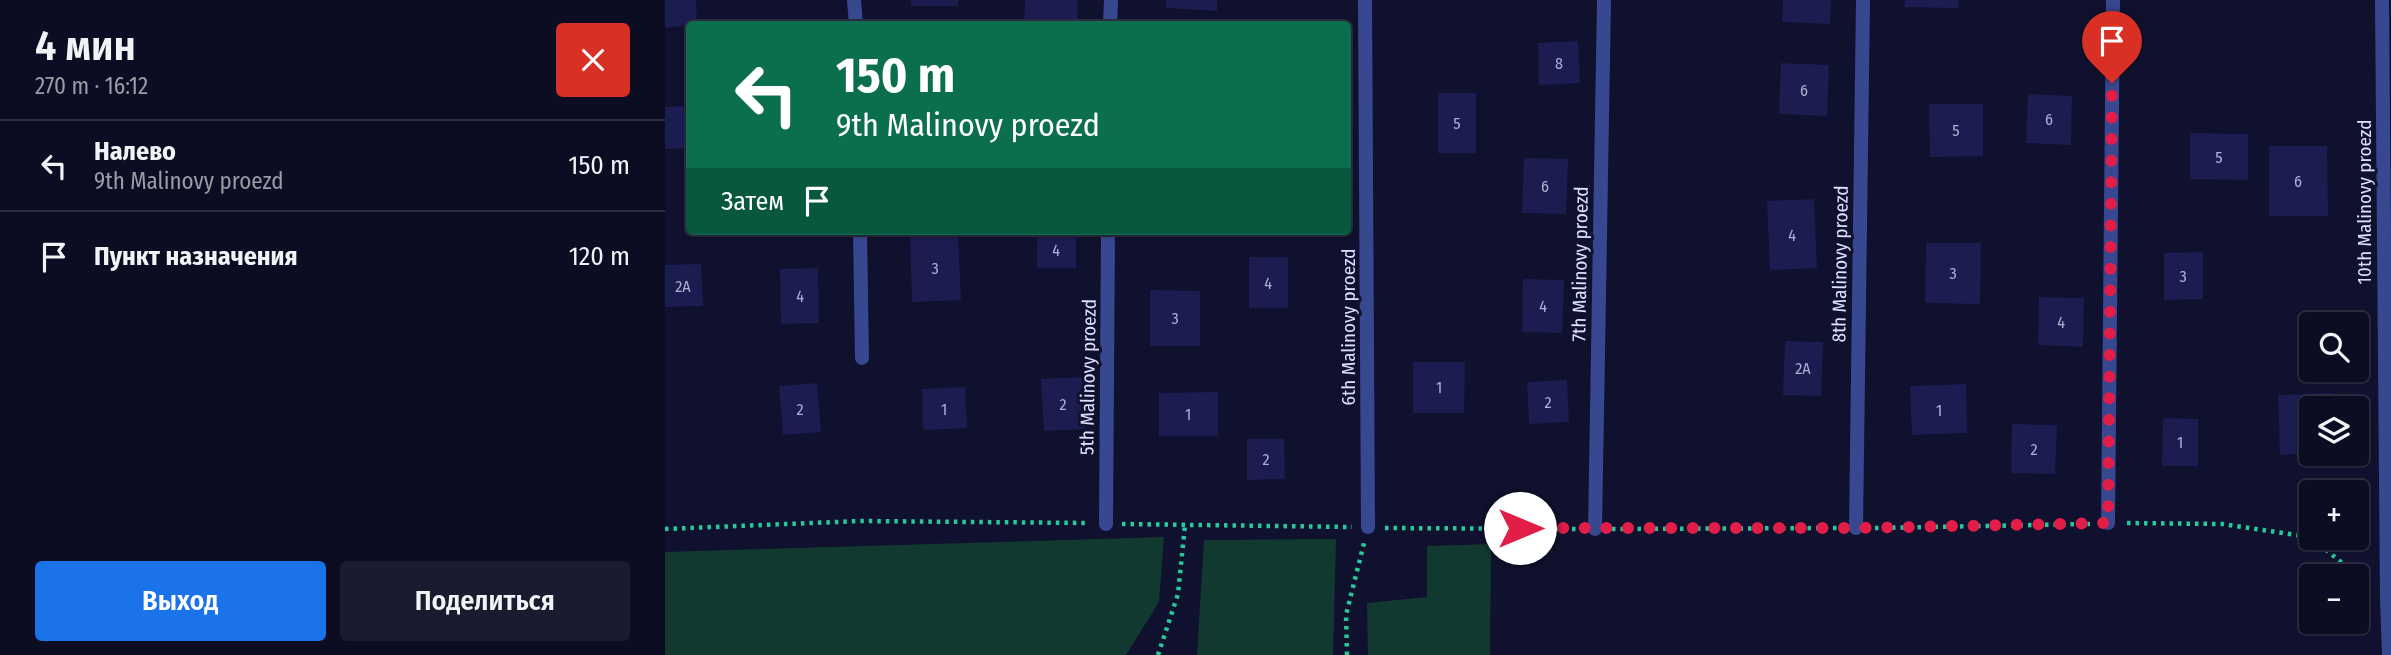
<!DOCTYPE html>
<html lang="ru">
<meta charset="utf-8">
<style>
:root{--surface:#0c0d22;--page:#1a1b2f;--text:#f1f3f6;--muted:#9a9ca5;--line:#2c2d40;--accent:#1a73e8}
body{margin:0;font-family:"Fira Sans Condensed",sans-serif;background:var(--page);color:var(--text);height:100vh;display:flex;flex-direction:column;font-size:26px;white-space:nowrap}
*{box-sizing:border-box;margin:0}
p{font-size:23px;color:var(--muted)}
.icon{flex:none;width:38px;height:38px;fill:none;stroke:currentColor;stroke-width:2;stroke-linecap:round;stroke-linejoin:round}
.map{position:relative;flex:1;overflow:hidden}
.sheet{display:flex;flex-direction:column;background:var(--surface);width:665px}
.sheet>*{flex:none}
.hud{position:absolute;left:21px;top:21px;width:665px;height:214px;border-radius:7px;box-shadow:0 2px 5px #0004,0 0 0 2px var(--line);background:#0b6e4f;color:#fff;overflow:hidden}
.fabs{position:absolute;left:1634px;top:312px;display:grid;gap:14px}
.fabs a{display:grid;place-items:center;width:70px;height:70px;border-radius:7px;background:var(--surface);box-shadow:0 2px 5px #0004,0 0 0 2px var(--line);font-size:35px}
.pin{position:absolute;display:grid;place-items:center;width:60px;height:60px;color:#fff;margin:-72px -30px;border-radius:50% 50% 50% 0;rotate:-45deg;box-shadow:0 0 7px #0007}
.pin .icon{rotate:45deg}
.me{position:absolute;width:77px;margin:-38px;rotate:90deg;stroke-linejoin:round;filter:drop-shadow(0 0 5px #0008)}
.turn{display:flex;align-items:center;gap:24px;height:147px;padding:0 35px;font-size:32px}
.turn .icon{width:91px;height:91px;stroke-width:2.5}
.turn b{display:block;font-size:49px;line-height:60px}
.then{display:flex;align-items:center;height:66px;padding:0 35px;background:#0003;gap:14px;font-size:26px}
.round{display:grid;place-items:center;flex:none;width:74px;height:74px;border-radius:7px;background:var(--page)}
.head{display:flex;align-items:center;justify-content:space-between;height:119px;padding:0 35px}
h1{font-size:42px;font-weight:600;line-height:52px}
.primary-button{display:flex;gap:14px;margin-top:auto;padding:14px 35px}
.primary-button a{flex:1;height:80px;border-radius:7px;background:var(--accent);color:#fff;font-size:28px;font-weight:600;line-height:80px;text-align:center}
.primary-button a+a{background:var(--page);color:var(--text)}
ul{padding:0;list-style:none}
li{display:flex;align-items:center;gap:21px;height:91px;padding:0 35px;border-top:2px solid var(--line)}
li div{flex:1}
li b{display:block;font-size:26px}
li em{font-style:normal}
main{display:flex;flex:1;min-height:0}
.map>svg:first-child{display:block}
.green{fill:#12392f}
.building{fill:#1b1c50}
.lines{fill:none;stroke-linecap:round;stroke-linejoin:round}
.path{stroke:#28c89b;stroke-width:4.5;stroke-dasharray:3.5 5;stroke-linecap:butt}
.minor{stroke:#384890;stroke-width:14}
.route{stroke:#e11d48;stroke-width:12;stroke-dasharray:0 21.6}
.labels{text-anchor:middle;dominant-baseline:central;stroke-width:6;stroke-linejoin:round;paint-order:stroke}
.number-label{font-size:16px;fill:#acb0d3}
.street-label{font-size:19px;fill:#dde1ff;stroke:#10112e}
</style>
<main>
<section class="sheet">
<div class="head"><div><h1>4 мин</h1><p>270 m · 16:12</p></div><a class="round" style="background:#d93025;color:#fff"><svg class="icon" aria-label="close" viewBox="0 0 24 24"><path d="M6 6l12 12M18 6L6 18"/></svg></a></div>
<ul>
<li><svg class="icon" aria-label="left" viewBox="0 0 24 24"><path d="M17 20v-9H6M10 6l-5 5 5 5"/></svg><div><b>Налево</b><p>9th Malinovy proezd</p></div><em>150 m</em></li>
<li><svg class="icon" aria-label="arrive" viewBox="0 0 24 24"><path d="M6 21V4h12l-3 4 3 4H6"/></svg><div><b>Пункт назначения</b></div><em>120 m</em></li>
</ul>
<div class="primary-button"><a>Выход</a><a>Поделиться</a></div>
</section>
<div class="map">
<svg width="1726" height="655" viewBox="0 0 1726 655">
<rect width="100%" height="100%" fill="#10112e"/>
<path class="green" d="M499,537L494,602L461,655H0V552Z
M671,539L668,655H532L539,540Z
M826,544L825,655H703L702,603L762,597V546Z"/>
<path class="building" d="M0,0H31L32,24L0,28Z
M246,0H293V6H246Z
M360,0H413L412,24H359Z
M501,0H552V11L501,8Z
M1118,0H1166L1165,24L1117,22Z
M1240,0H1294L1293,8L1239,7Z
M913,41L915,83L874,85L873,43Z
M1116,63L1164,65L1162,116L1114,114Z
M773,93H811V153H773Z
M1363,94L1407,96L1406,145L1361,143Z
M1264,104H1318V156L1265,157Z
M24,106V148L0,149V107Z
M1525,133L1583,134V180L1525,179Z
M1604,146H1662L1663,216H1604Z
M859,158L903,159L901,214L857,213Z
M1149,199L1152,268L1105,270L1102,201Z
M372,231H411V268H372Z
M293,233L296,300L247,302L245,235Z
M1261,243H1316L1315,304L1260,303Z
M1538,252V299L1499,300V253Z
M584,257H623V308H584Z
M36,264L38,306L0,307V265Z
M153,268L154,323L116,324L115,269Z
M858,279L899,280L897,333L857,332Z
M485,290L535,291V346H485Z
M1374,297L1419,298L1418,347L1373,345Z
M1120,341L1158,342L1156,396L1118,395Z
M748,362H800L799,413H748Z
M417,377L420,429L379,431L376,379Z
M902,380L904,422L864,424L862,382Z
M152,383L156,432L118,435L114,386Z
M1301,384L1302,433L1247,435L1245,386Z
M300,387L302,428L258,430L257,389Z
M553,392V436H494V393Z
M1667,393L1668,408H1647V453L1615,455L1613,395Z
M1498,418L1533,419V466H1497Z
M1347,424L1392,425L1390,474L1346,473Z
M582,439H619L620,479L582,480Z"/>
<g class="lines">
<path class="path" d="M1462,523L1557,524L1645,537L1702,583
M457,524L687,527
M720,528L911,529
M1210,528L1425,524
M0,529L195,521L424,523
M947,529L1173,528
M493,655L513,594L520,525
M682,655L681,615L699,543"/>
<path class="minor" d="M189,0L191,24
M700,0L703,527
M1717,0L1722,599L1724,655
M445,24L446,0
M195,231L197,358
M1443,523L1448,0
M441,524L443,231
M1191,528L1198,0
M930,529L939,0"/>
</g>
<g class="lines">
<path class="route" d="M855,528H1191L1443,523L1447,83"/>
</g>
<g class="labels">
<g class="number-label">
<text x="894" y="63">8</text>
<text x="1139" y="90">6</text>
<text x="1384" y="119">6</text>
<text x="792" y="123">5</text>
<text x="1291" y="130">5</text>
<text x="1554" y="157">5</text>
<text x="1633" y="181">6</text>
<text x="880" y="186">6</text>
<text x="1127" y="235">4</text>
<text x="391" y="250">4</text>
<text x="270" y="268">3</text>
<text x="1288" y="273">3</text>
<text x="1518" y="276">3</text>
<text x="603" y="283">4</text>
<text x="18" y="286">2А</text>
<text x="135" y="296">4</text>
<text x="878" y="306">4</text>
<text x="510" y="318">3</text>
<text x="1396" y="322">4</text>
<text x="1138" y="368">2А</text>
<text x="774" y="387">1</text>
<text x="883" y="402">2</text>
<text x="398" y="404">2</text>
<text x="135" y="409">2</text>
<text x="279" y="409">1</text>
<text x="1274" y="410">1</text>
<text x="523" y="414">1</text>
<text x="1515" y="442">1</text>
<text x="1369" y="449">2</text>
<text x="601" y="459">2</text>
</g>
<g class="street-label">
<text transform="translate(1699 202) rotate(-90)">10th Malinovy proezd</text>
<text transform="translate(915 264) rotate(-89)">7th Malinovy proezd</text>
<text transform="translate(1175 264) rotate(-89)">8th Malinovy proezd</text>
<text transform="translate(683 327) rotate(-90)">6th Malinovy proezd</text>
<text transform="translate(423 377) rotate(-89)">5th Malinovy proezd</text>
</g>
</g>
</svg>
<div class="fabs">
<a><svg class="icon" aria-label="search" viewBox="0 0 24 24"><circle cx="10" cy="10" r="6"/><path d="M15 15l6 6"/></svg></a>
<a><svg class="icon" aria-label="layers" viewBox="0 0 24 24"><path d="M12 4l9 5-9 5-9-5zM3 14l9 5 9-5"/></svg></a>
<a>+</a>
<a>−</a>
</div>
<div class="pin" style="left:1447px;top:83px;background:#d93025"><svg class="icon" aria-label="arrive" viewBox="0 0 24 24"><path d="M6 21V4h12l-3 4 3 4H6"/></svg></div>
<svg class="me" style="left:855px;top:528px" viewBox="-20 -20 40 40"><circle r="19" fill="#fff"/><path d="M0-13L10 11 0 6-10 11z" fill="#e11d48"/></svg>
<div class="hud">
<div class="turn"><svg class="icon" aria-label="left" viewBox="0 0 24 24"><path d="M17 20v-9H6M10 6l-5 5 5 5"/></svg><div><b>150 m</b>9th Malinovy proezd</div></div>
<div class="then">Затем<svg class="icon" aria-label="arrive" viewBox="0 0 24 24"><path d="M6 21V4h12l-3 4 3 4H6"/></svg></div>
</div>
</div>
</main>
